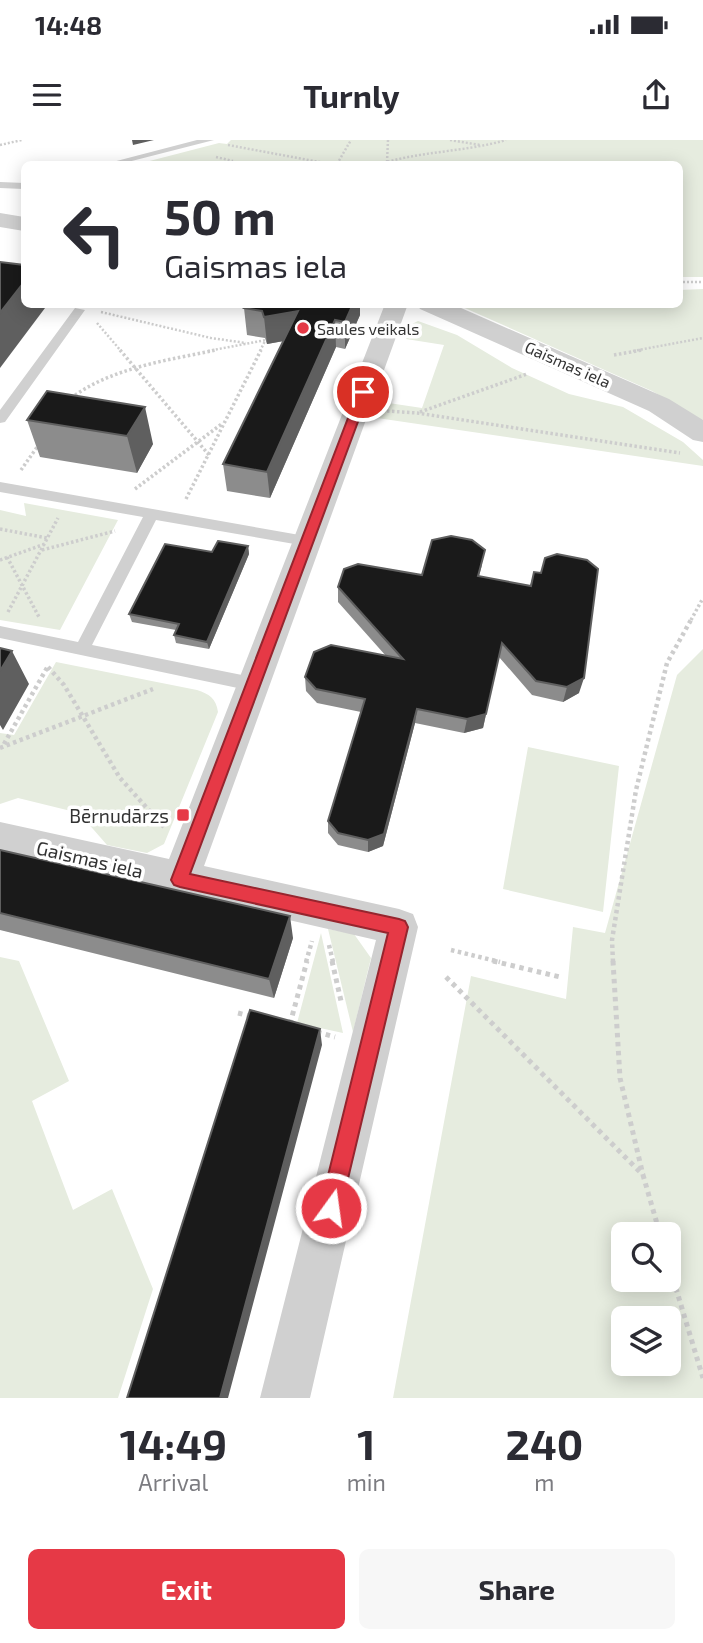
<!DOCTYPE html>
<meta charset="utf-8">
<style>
:root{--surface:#fff;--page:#f7f7f7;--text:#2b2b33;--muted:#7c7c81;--accent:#e63946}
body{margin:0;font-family:"Exo 2",sans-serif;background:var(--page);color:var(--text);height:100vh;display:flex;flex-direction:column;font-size:26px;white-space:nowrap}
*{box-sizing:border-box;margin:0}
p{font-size:23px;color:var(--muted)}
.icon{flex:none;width:38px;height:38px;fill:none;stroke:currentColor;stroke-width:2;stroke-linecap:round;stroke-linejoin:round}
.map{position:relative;height:1258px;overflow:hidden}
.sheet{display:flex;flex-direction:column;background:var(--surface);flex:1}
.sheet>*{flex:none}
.banner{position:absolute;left:21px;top:21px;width:662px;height:147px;border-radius:10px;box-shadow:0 4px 18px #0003;background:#fff;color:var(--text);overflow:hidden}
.buttons{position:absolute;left:611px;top:1082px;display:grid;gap:14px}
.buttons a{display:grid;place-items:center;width:70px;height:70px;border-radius:10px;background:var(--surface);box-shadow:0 4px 18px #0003;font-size:35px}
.pin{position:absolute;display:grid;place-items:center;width:60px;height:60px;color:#fff;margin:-30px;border:4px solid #fff;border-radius:50%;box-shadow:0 2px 7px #0007}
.me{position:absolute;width:77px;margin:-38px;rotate:14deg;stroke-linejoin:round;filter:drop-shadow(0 0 5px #0008)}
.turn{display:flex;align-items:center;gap:24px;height:147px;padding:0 28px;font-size:32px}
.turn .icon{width:91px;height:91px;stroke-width:2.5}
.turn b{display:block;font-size:49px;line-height:60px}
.eta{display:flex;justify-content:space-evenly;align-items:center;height:119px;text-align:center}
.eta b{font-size:42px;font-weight:700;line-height:49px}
.primary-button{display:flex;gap:14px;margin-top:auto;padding:14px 28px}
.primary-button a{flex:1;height:80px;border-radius:10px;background:var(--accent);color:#fff;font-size:28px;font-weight:700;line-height:80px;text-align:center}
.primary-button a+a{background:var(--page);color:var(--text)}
.status{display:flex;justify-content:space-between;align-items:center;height:49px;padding:0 35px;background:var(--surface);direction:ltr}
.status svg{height:19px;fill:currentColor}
header{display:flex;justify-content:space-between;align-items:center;height:91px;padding:0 28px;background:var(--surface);font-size:32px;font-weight:700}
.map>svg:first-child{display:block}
.green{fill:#e6ecdf;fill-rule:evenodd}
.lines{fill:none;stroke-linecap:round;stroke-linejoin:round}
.path-far3{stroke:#cdcdcd;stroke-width:2.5;stroke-dasharray:2 2;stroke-linecap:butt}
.path-far2{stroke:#cdcdcd;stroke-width:3.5;stroke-dasharray:2.5 2.5;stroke-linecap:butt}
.path-far1{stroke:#cdcdcd;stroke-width:4.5;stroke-dasharray:3.5 3.5;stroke-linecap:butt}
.path{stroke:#cdcdcd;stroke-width:5;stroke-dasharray:4.5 4.5;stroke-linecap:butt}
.service{fill:#d0d0d0;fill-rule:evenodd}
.minor{fill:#d0d0d0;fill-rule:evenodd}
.tertiary{fill:#d0d0d0;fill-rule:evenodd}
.wall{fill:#8c8c8c}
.shaded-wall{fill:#5f5f5f}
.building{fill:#1a1a1a;stroke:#5f5f5f;stroke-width:2}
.route{fill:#e63946;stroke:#96252e;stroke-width:2}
.poi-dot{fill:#e63946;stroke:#fff;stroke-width:2.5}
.labels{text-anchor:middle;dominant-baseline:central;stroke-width:7;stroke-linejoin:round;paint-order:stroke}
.far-poi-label{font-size:16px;fill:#333;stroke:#fff;text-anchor:start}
.far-street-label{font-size:16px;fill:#333;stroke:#fff}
.poi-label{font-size:19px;fill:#333;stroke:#fff;text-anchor:end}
.street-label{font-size:19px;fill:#333;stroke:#fff}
</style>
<div class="status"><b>14:48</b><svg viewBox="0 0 49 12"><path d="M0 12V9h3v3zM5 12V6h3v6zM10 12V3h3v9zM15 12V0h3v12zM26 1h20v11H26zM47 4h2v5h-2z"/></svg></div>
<header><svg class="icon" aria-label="menu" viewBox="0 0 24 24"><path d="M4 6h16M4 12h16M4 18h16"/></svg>Turnly<svg class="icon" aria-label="share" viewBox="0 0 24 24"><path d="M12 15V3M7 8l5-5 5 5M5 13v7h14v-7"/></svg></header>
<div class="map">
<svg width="703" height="1258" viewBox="0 0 703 1258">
<rect width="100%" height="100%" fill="#fff"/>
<path class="green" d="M231,0H703V137H679V24H138L219,3L227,4Z
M703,149V281L652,251L458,165L679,164V150Z
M418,181L457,195L512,228L569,254L623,267L683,302L703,320V326L377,278L382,262L422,268L444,205L406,199L410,185Z
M24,363L118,380L60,490L0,480V370L26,376Z
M703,509V1258H393L471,836L566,859L573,787L605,793L677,535ZM623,1094H668V1139H623ZM623,1178H668V1223H623Z
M56,522L197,550C209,554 216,558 218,572L164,704L147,713L107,705L79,673L18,658L0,664V593L14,595Z
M528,607L619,626L603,772L503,749Z
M328,789L354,794L371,818L353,892Z
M321,793L343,893L297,883Z
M0,817L19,821L69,941L32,961L73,1070L112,1049L153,1149L118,1258H0Z"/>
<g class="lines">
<path class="path-far3" d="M450,0L480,5
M0,5L22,0
M228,5L330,24
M216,17L233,21
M387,22L388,0
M337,24L351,0
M380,24C421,11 465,12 506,0
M679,142H703
M101,172L211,198L246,203
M97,183L121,211
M208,211L266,200
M260,211L265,201
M633,211L703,198"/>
<path class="path-far2" d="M120,210L209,315
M614,215L642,210
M71,258C111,228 168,220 216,210
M387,271L417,273L680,313
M420,272L527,234
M21,330L40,303
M135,349L223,283
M186,359L261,210
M0,389L47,398
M42,410L115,391
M7,417L39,477
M0,420L45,404
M8,472L58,378
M691,480L703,458"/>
<path class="path-far1" d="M48,527L64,545L120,638L164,687
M4,604L48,526
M0,608L153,549
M329,805L333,822
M451,810L500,822
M306,822L312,801
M613,822L612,800L636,650L667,523L692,478"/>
<path class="path" d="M332,821L341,861
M493,821L560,837
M613,821L620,938L643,1035
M446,837L643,1035L660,1094
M238,873L254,877
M290,884L307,821
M317,892L335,897
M668,1122L703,1238"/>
<path class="service" d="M197,0H214L120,24H105Z
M0,42L24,43V49L0,48Z
M75,168L85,170L5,282L0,283V270Z
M0,342L311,397L313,401L311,405L306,406L156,380L92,505L252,537L258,539L260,544L258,549L252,551L0,498V486L78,502L143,377L0,352Z"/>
<path class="minor" d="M385,164H408L204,726L399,769L413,774L418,787L310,1258H260L376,800L0,714V682L169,719Z"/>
<path class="tertiary" d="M0,73L24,77V91L0,87Z
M417,164H452L669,259L703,280V302L693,300L649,271L420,169Z"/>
</g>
<path class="wall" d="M244,168L360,175L345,209L336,207L270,358L227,351L223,324L284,201L267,204L265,198L247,195Z
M47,251L153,304L137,333L40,317L27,280Z
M248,406L249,414L209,509L176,503L174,495L176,490L132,482L129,474L212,412Z
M545,418L579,553L563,562L532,555L499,517L483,588L464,593L415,583L383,706L368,712L338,705L328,693V681L361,572L317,563L306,551L305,537L386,516L338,462V447L422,435L482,425L479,436L530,446L534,432L541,433Z
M0,710L293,798L274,858L0,790Z"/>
<path class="shaded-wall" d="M132,0H154L133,5Z
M24,142V164H48L0,228V173Z
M353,164H360V175L345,209V182Z
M298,171L300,198L267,204L264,177Z
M335,180L336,207L270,358L267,332Z
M145,267L153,304L137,333L127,296Z
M248,406L249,414L209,509L207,502Z
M12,511L29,544L3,590L0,585V531Z
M584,538L579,553L563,562L567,547Z
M417,569L415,583L383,706L368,712V700Z
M486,574L483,588L464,593L467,579Z
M290,776L293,798L274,858L269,839Z
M320,889L322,905L228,1258H220Z"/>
<path class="building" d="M0,122L24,125V142L0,173Z
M247,164H353L345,182L335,180L267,332L223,324L298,171L264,177L262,171L244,168Z
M47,251L145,267L127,296L27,280Z
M451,396L472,400L485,410L478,436L531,446L534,432L541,433L545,418L557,414L587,420L598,429L584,538L567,547L536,541L502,503L486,574L467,579L417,569L384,694L368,700L338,693L328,681L365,559L316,549L305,537L314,512L331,505L403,519L338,447L344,429L358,424L422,435L432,400Z
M218,401L248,406L207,502L174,495L179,484L129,474L165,404L212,412Z
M0,508L12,511L0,531Z
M0,710L290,776L269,839L0,773Z
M250,870L320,889L220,1258H127Z"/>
<path class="route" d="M363,249L369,252L190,734L399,779L405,781L408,787L341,1068L338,1076L331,1079L323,1076L320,1068L388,793L180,747L174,745L171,740L358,252Z"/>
<g class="poi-dot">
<circle cx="303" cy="188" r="7"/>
<rect x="176" y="668" width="14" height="14" rx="3.5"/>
</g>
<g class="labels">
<g class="far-poi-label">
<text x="317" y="188">Saules veikals</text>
</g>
<g class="far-street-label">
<text transform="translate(568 224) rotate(24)">Gaismas iela</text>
</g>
<g class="poi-label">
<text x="169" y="675">Bērnudārzs</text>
</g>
<g class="street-label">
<text transform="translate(90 719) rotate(13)">Gaismas iela</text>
</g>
</g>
</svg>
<div class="buttons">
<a><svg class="icon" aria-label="search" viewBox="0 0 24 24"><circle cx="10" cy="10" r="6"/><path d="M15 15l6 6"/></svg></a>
<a><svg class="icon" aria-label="layers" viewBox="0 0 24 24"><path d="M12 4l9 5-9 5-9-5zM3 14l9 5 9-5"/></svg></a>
</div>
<div class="pin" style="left:363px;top:252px;background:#d93025"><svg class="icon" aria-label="arrive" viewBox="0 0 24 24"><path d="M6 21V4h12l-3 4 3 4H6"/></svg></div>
<svg class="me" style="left:331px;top:1068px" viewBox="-20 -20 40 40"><circle r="17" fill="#e63946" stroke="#fff" stroke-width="3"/><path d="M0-11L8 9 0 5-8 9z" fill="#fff"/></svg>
<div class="banner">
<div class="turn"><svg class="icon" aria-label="left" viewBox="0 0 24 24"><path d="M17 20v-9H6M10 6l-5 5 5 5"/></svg><div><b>50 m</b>Gaismas iela</div></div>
</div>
</div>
<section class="sheet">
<div class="eta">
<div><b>14:49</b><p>Arrival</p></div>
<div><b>1</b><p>min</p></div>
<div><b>240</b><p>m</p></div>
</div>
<div class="primary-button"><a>Exit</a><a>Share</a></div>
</section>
